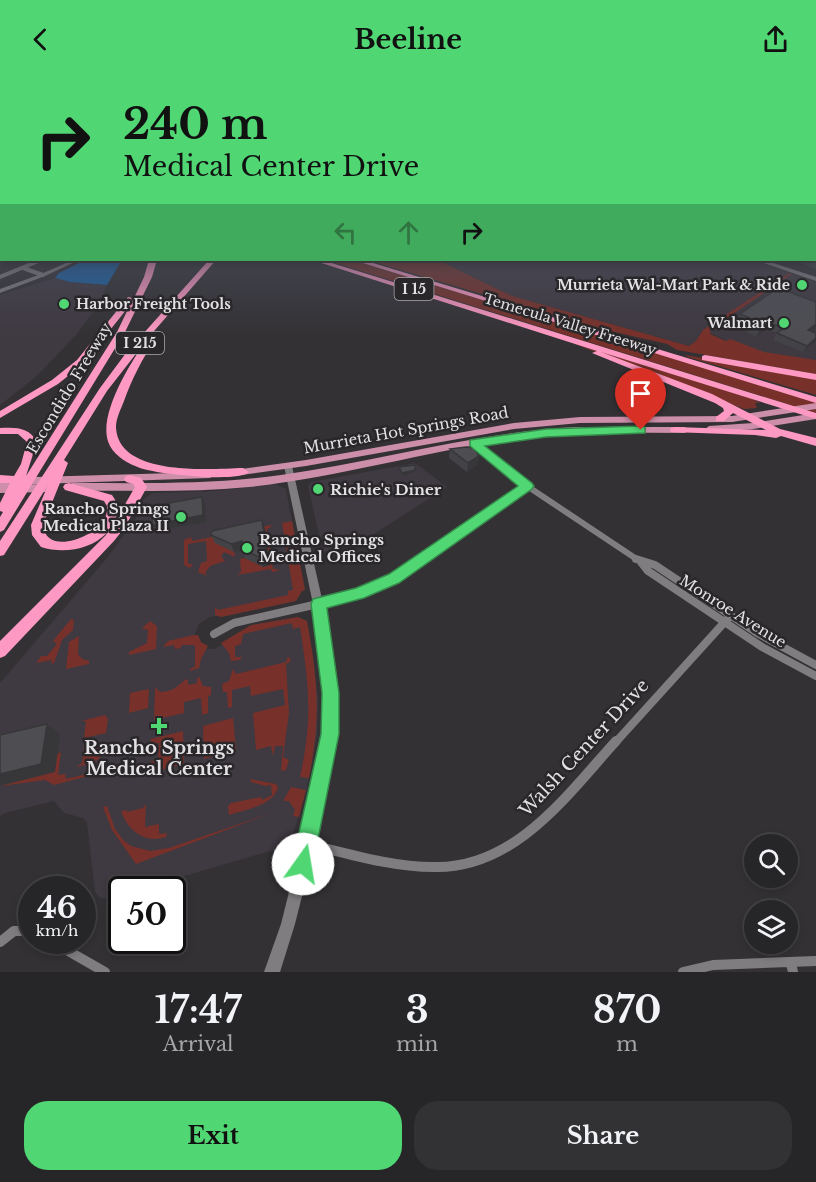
<!DOCTYPE html>
<style>
:root{--surface:#262527;--page:#323133;--text:#f1f3f6;--muted:#a4a5a7;--line:#424244;--accent:#51d674}
body{margin:0;font-family:"Libre Baskerville",serif;background:var(--page);color:var(--text);height:100vh;display:flex;flex-direction:column;font-size:22px;white-space:nowrap}
*{box-sizing:border-box;margin:0}
p{font-size:20px;color:var(--muted)}
.icon{flex:none;width:33px;height:33px;fill:none;stroke:currentColor;stroke-width:2;stroke-linecap:round;stroke-linejoin:round}
.map{position:relative;height:894px;overflow:hidden}
.panel{display:flex;flex-direction:column;background:var(--surface);flex:1}
.panel>*{flex:none}
.hud{position:absolute;left:0px;top:0px;width:816px;height:183px;box-shadow:0 3px 9px #0003,0 0 0 2px var(--line);background:#51d674;color:#111;overflow:hidden}
.tools{position:absolute;left:744px;top:756px;display:grid;gap:12px}
.tools a{display:grid;place-items:center;width:54px;height:54px;border-radius:50%;background:var(--surface);box-shadow:0 3px 9px #0003,0 0 0 2px var(--line);font-size:30px}
.speed{position:absolute;left:18px;top:798px;display:flex;gap:12px;font-size:30px;font-weight:700;text-align:center}
.speed>*{display:grid;place-content:center;width:78px;height:78px;border-radius:50%;background:var(--surface);box-shadow:0 3px 9px #0003,0 0 0 2px var(--line);line-height:1}
.speed small{font-size:15px;font-weight:400}
.speed .limit{border:3px solid #111;border-radius:9px;background:#fff;color:#111}
.pin{position:absolute;display:grid;place-items:center;width:51px;height:51px;color:#fff;margin:-62px -26px;border-radius:50% 50% 50% 0;rotate:-45deg;box-shadow:0 0 6px #0007}
.pin .icon{rotate:45deg}
.me{position:absolute;width:66px;margin:-33px;rotate:13deg;stroke-linejoin:round;filter:drop-shadow(0 0 4px #0008)}
.turn{display:flex;align-items:center;gap:21px;height:126px;padding:0 24px;font-size:27px}
.turn .icon{width:78px;height:78px;stroke-width:2.5}
.turn b{display:block;font-size:42px;line-height:51px}
.lanes{display:flex;align-items:center;height:57px;padding:0 24px;background:#0003;justify-content:center;gap:30px;direction:ltr}
.lanes .off{opacity:.35}
.eta{display:flex;justify-content:space-evenly;align-items:center;height:102px;text-align:center}
.eta b{font-size:36px;font-weight:700;line-height:42px}
.cta{display:flex;gap:12px;margin-top:auto;padding:12px 24px}
.cta a{flex:1;height:69px;border-radius:24px;background:var(--accent);color:#111;font-size:24px;font-weight:700;line-height:69px;text-align:center}
.cta a+a{background:var(--page);color:var(--text)}
header{display:flex;justify-content:space-between;align-items:center;height:78px;padding:0 24px;background:var(--accent);color:#111;font-size:27px;font-weight:700}
.map>svg:first-child{display:block}
.built{fill:#3f3941}
.green{fill:#78312a}
.water{fill:#1a61a4}
.lines{fill:none;stroke-linecap:round;stroke-linejoin:round}
.street-far3{stroke:#807d80;stroke-width:4}
.street-far2{stroke:#807d80;stroke-width:6}
.street-far1{stroke:#807d80;stroke-width:8}
.street{stroke:#807d80;stroke-width:10}
.secondary{fill:#807d80;fill-rule:evenodd}
.primary{fill:#cc8ea8;fill-rule:evenodd}
.highway{fill:#fe99c3;fill-rule:evenodd}
.wall{fill:#434347}
.shaded-wall{fill:#373739}
.building{fill:#4e4e52;stroke:#373739;stroke-width:1.5}
.route{fill:#51d674;stroke:#358b4b;stroke-width:1.5}
.poi-dot{fill:#51d674;stroke:#29272a;stroke-width:2}
.labels{text-anchor:middle;dominant-baseline:central;stroke-width:5;stroke-linejoin:round;paint-order:stroke}
.far-poi-label{font-size:14px;font-weight:bold;fill:#e3e1e3;stroke:#29272a;text-anchor:end}
.shield{fill:#29272a;stroke:#aba9ac;stroke-width:1.5}
.shield-label{font-size:14px;font-weight:bold;fill:#e3e1e3}
.far-street-label{font-size:14px;fill:#e3e1e3;stroke:#29272a}
.street-label{font-size:15px;fill:#e3e1e3;stroke:#29272a}
.poi-label{font-size:15px;font-weight:bold;fill:#e3e1e3;stroke:#29272a;text-anchor:start}
.near-poi-label{font-size:18px;font-weight:bold;fill:#e3e1e3;stroke:#29272a}
.near-street-label{font-size:18px;fill:#e3e1e3;stroke:#29272a}
</style>
<header><svg class="icon" aria-label="back" viewBox="0 0 24 24"><path d="M15 5l-7 7 7 7"/></svg>Beeline<svg class="icon" aria-label="share" viewBox="0 0 24 24"><path d="M12 15V3M7 8l5-5 5 5M5 13v7h14v-7"/></svg></header>
<div class="map">
<svg width="816" height="894" viewBox="0 0 816 894">
<rect width="100%" height="100%" fill="#333134"/>
<path class="built" d="M438,182H751L816,204V286L765,280L703,252L696,263L689,268L512,218Z
M55,200L70,204L107,207L99,226L76,257L37,298L0,327V217Z
M415,385L447,409L360,465L323,474L308,408L311,404Z
M275,406L286,411L305,512L302,513L296,523L221,539V537L210,539L199,546L194,558L202,571H214L252,549L298,539L307,543L318,620L317,657L306,714L287,775L270,773L140,811L122,812L121,817L107,821L100,820L95,814L87,745L83,740L64,735L54,723L5,735L0,738V605L107,480L136,440L143,422L152,415L215,413Z"/>
<path class="green" d="M326,182H352L816,324V335Z
M367,182H438L512,218L689,268L696,263L703,252L789,195L792,196L709,252L711,254L710,256L726,263L730,261L764,274L816,282V296L677,272L667,266L597,250Z
M572,265L749,319L760,325H755L757,330L744,331Z
M685,277L816,300V317L688,279Z
M292,443L305,512L302,513L296,523L221,539L215,537V529L218,532L288,517V513L293,512L282,445Z
M271,447V449L267,451L273,491H279L277,493L272,494L271,491L237,497L241,494L240,481L245,480L263,489L265,451L234,474L235,479L224,474L221,478L225,483L210,488L205,495L207,498L198,494L201,485L207,483L206,463L188,466V486H193L190,490L184,487V462L191,459L192,463Z
M298,539L307,543C318,602 321,640 309,700L300,699C313,640 309,608 300,549L293,551L292,545L243,556L241,566L235,568V579H242L240,582L231,583L229,575L221,565L251,547Z
M71,541L74,542L73,552L62,562L54,585L51,586L52,582L36,585L33,590L41,578H47L57,566L53,563Z
M150,543L157,548L156,571L129,577V574L147,565L148,552L142,550Z
M194,557H198L201,564L208,568L201,581L199,590L190,593L191,590L195,589V567H181V570L175,571L174,567L163,569L168,563Z
M79,558L78,576L82,581L89,583V586L66,591L69,564Z
M288,578L291,583L286,586L289,635L283,679L289,682L286,692L281,693L283,668H275L273,678L271,668L256,672L253,635L285,627L283,611L251,618L250,608L232,612V629L228,630L227,614H223L222,606L229,603L233,591L236,596L286,584Z
M199,599L203,608L211,609V617L208,618V635L202,637L201,620L184,624V635L154,642L155,609L160,614C172,614 177,609 186,601L188,602V607L197,605V600Z
M149,611L148,630L129,635L130,615Z
M105,637L108,641L106,655L84,660L86,643H81Z
M233,640L236,672L204,681L203,648Z
M183,653L184,686L150,695V684L158,681L159,665L150,666L151,661Z
M87,666V672L105,667C103,685 91,685 76,689L82,685L84,667Z
M61,674L58,697L65,696L66,701L91,695L88,698L54,707L45,702L1,708Z
M250,701L276,706L278,710C272,728 245,732 229,737L228,728L231,725L261,719L262,722L272,717L271,707L265,708L251,704Z
M291,709L306,712L299,739L293,738L295,732L289,723H283Z
M146,726L145,749L159,746V756L167,755L166,759C145,766 128,753 121,733L127,732V734L143,730Z
M107,728L115,751L123,762L131,768L150,773L169,770L271,735L136,786L112,752L103,729Z"/>
<path class="water" d="M85,182H122L107,207L70,204L55,200L59,195Z"/>
<g class="lines">
<path class="street-far3" d="M23,190L43,197
M0,199L41,182"/>
<path class="street-far2" d="M527,408L638,482"/>
<path class="street-far1" d="M636,481L655,487L757,555L816,587
M641,484L648,493L762,569L816,598
M214,556L234,545L318,526
M615,665L731,537"/>
<path class="street" d="M308,766C349,776 392,789 434,789C515,791 567,717 616,663
M49,862L105,894
M0,864L14,853H32
M791,885L793,894
M683,894L713,887L816,883"/>
<path class="secondary" d="M73,182H79L45,198L0,215V211L41,196Z
M758,182H764L816,199V203L758,183Z
M475,362L530,406L531,408L530,410C464,459 406,509 323,529L337,616L336,656L315,766L295,846L280,894H264L281,846L301,766L324,656L325,616L313,526L284,388L288,385L292,388L322,521C401,502 457,454 521,408L472,367L471,365Z"/>
<path class="primary" d="M816,325V331L732,344L580,345L514,351L306,388L234,398L229,395L234,392L306,382L514,345L580,339L732,338Z
M816,335V341L753,351L709,354L705,351L709,348L753,345Z
M577,349H685L689,352L685,355C628,355 570,352 513,361C424,374 338,399 249,409C190,415 131,412 72,413L67,409L72,405C142,405 211,407 281,397C380,383 477,354 577,349Z
M210,394L215,397L210,400L9,407L47,406L52,410L47,414L0,415V400Z"/>
<path class="highway" d="M149,182H157L152,199L125,254L4,452L0,454V439L3,434L0,433V425L10,405H0V397L14,398L21,386L27,364L18,356H0V350C16,349 29,349 37,364L26,398L117,254L130,227L83,286L58,306L0,340V333L52,302L77,282L128,219L134,220L144,199Z
M209,182H216L148,260L155,262C142,281 132,301 124,323C121,331 116,340 116,349C118,399 209,391 243,390L249,394C238,405 156,396 140,390C129,386 116,379 110,368C95,341 130,285 146,263L107,313L64,382L68,385L43,447C46,478 93,460 104,442C107,437 107,433 107,428L104,423L65,412L63,409L65,406L69,405L112,417C120,428 119,435 113,447L135,409L133,406L126,404L124,401L126,398L130,397L141,400L147,409L125,449L114,463L5,578L0,580V563L106,457L107,455C90,472 63,476 41,469L32,457L31,447L48,407L4,477L0,478V463L100,310L126,275Z
M312,182H322L816,335V341L601,274L712,316L780,351L816,360V368L781,358L776,360L755,357L671,354L670,352L671,350L675,349L766,352L733,335L724,343H716V339L724,333L723,330L715,325L592,275L597,273Z
M353,182H363L816,319V325Z
M705,277L816,296V302L702,282V278Z"/>
</g>
<path class="wall" d="M814,156H816V191L798,184L799,182H814Z
M816,224V249L811,253L816,255V263L803,274L773,262L777,255L767,251L756,259L746,254L750,248L737,242L740,236Z
M450,371L478,386L467,394L449,380Z
M265,451L270,487L263,489L245,480L242,472L234,474L215,465L211,457Z"/>
<path class="shaded-wall" d="M770,245L767,251L756,259L760,252Z
M816,246V249L804,259L808,252Z
M816,260V263L803,274L807,268Z
M479,378L478,386L467,394L468,385Z
M415,392V394L402,398V395Z
M202,419L205,426L206,444L155,453L152,447Z
M262,442L265,451L270,487L263,489L261,480Z
M242,463L245,472L234,474L231,466Z
M47,646L60,656L55,694L0,708V696Z"/>
<path class="building" d="M816,167V181L814,180V168Z
M778,210L816,224V246L808,252L816,255V260L807,268L777,255L784,250L770,245L760,252L749,248L757,243L740,236Z
M466,369L474,370L479,378L468,385L450,371Z
M415,387V392L402,395L399,389Z
M202,419L203,437L152,447L153,428Z
M262,442L267,479L261,480L242,471V463L231,466L211,457L212,453Z
M47,646L41,686L0,696V657Z"/>
<linearGradient id="sky" x2="0" y2="1"><stop stop-color="#1c1b1d"/><stop offset="0.51" stop-color="#4a4e5c"/><stop offset="1" stop-color="#4a4e5c" stop-opacity="0"/></linearGradient>
<rect width="816" height="257" fill="url(#sky)"/>
<path class="route" d="M641,348L645,349V355L546,359L485,368L532,405L534,408L532,411L399,505L364,520L327,530L339,615V656L313,786L310,793L303,796L295,793L292,786L321,656L322,615L311,526L313,521L356,510L389,496L518,408L470,368V362L546,351Z"/>
<g class="poi-dot">
<circle cx="802" cy="207" r="6"/>
<circle cx="64" cy="226" r="6"/>
<circle cx="784" cy="245" r="6"/>
<circle cx="318" cy="411" r="6"/>
<circle cx="181" cy="439" r="6"/>
<circle cx="247" cy="470" r="6"/>
<path d="M156 639h6v6h6v6h-6v6h-6v-6h-6v-6h6z"/>
</g>
<g class="labels">
<g class="far-poi-label">
<text x="790" y="207">Murrieta Wal-Mart Park &amp; Ride</text>
<text x="76" y="226" text-anchor="start">Harbor Freight Tools</text>
<text x="772" y="245">Walmart</text>
</g>
<g class="shield">
<rect x="394.5" y="200" width="39" height="22" rx="4.5"/>
<rect x="116" y="254" width="48" height="22" rx="4.5"/>
</g>
<g class="shield-label">
<text x="414" y="211">I 15</text>
<text x="140" y="265">I 215</text>
</g>
<g class="far-street-label">
<text transform="translate(570 246) rotate(17)">Temecula Valley Freeway</text>
</g>
<g class="street-label">
<text transform="translate(69 310) rotate(-59)">Escondido Freeway</text>
<text transform="translate(406 352) rotate(-10)">Murrieta Hot Springs Road</text>
<text transform="translate(733 533) rotate(32)">Monroe Avenue</text>
</g>
<g class="poi-label">
<text x="330" y="411">Richie's Diner</text>
<text x="169" y="430" text-anchor="end">Rancho Springs<tspan x="169" dy="17">Medical Plaza II</tspan></text>
<text x="259" y="461">Rancho Springs<tspan x="259" dy="17">Medical Offices</tspan></text>
</g>
<g class="near-poi-label">
<text x="159" y="670">Rancho Springs<tspan x="159" dy="21">Medical Center</tspan></text>
</g>
<g class="near-street-label">
<text transform="translate(584 670) rotate(-47)">Walsh Center Drive</text>
</g>
</g>
</svg>
<div class="tools">
<a><svg class="icon" aria-label="search" viewBox="0 0 24 24"><circle cx="10" cy="10" r="6"/><path d="M15 15l6 6"/></svg></a>
<a><svg class="icon" aria-label="layers" viewBox="0 0 24 24"><path d="M12 4l9 5-9 5-9-5zM3 14l9 5 9-5"/></svg></a>
</div>
<div class="speed"><div>46<small>km/h</small></div><div class="limit">50</div></div>
<div class="pin" style="left:641px;top:352px;background:#d93025"><svg class="icon" aria-label="arrive" viewBox="0 0 24 24"><path d="M6 21V4h12l-3 4 3 4H6"/></svg></div>
<svg class="me" style="left:303px;top:786px" viewBox="-20 -20 40 40"><circle r="19" fill="#fff"/><path d="M0-13L10 11 0 6-10 11z" fill="#51d674"/></svg>
<div class="hud">
<div class="turn"><svg class="icon" aria-label="right" viewBox="0 0 24 24"><path d="M7 20v-9h11M14 6l5 5-5 5"/></svg><div><b>240 m</b>Medical Center Drive</div></div>
<div class="lanes"><svg class="icon off" aria-label="left" viewBox="0 0 24 24"><path d="M17 20v-9H6M10 6l-5 5 5 5"/></svg><svg class="icon off" aria-label="ahead" viewBox="0 0 24 24"><path d="M12 20V5M6 11l6-6 6 6"/></svg><svg class="icon" aria-label="right" viewBox="0 0 24 24"><path d="M7 20v-9h11M14 6l5 5-5 5"/></svg></div>
</div>
</div>
<section class="panel">
<div class="eta">
<div><b>17:47</b><p>Arrival</p></div>
<div><b>3</b><p>min</p></div>
<div><b>870</b><p>m</p></div>
</div>
<div class="cta"><a>Exit</a><a>Share</a></div>
</section>
